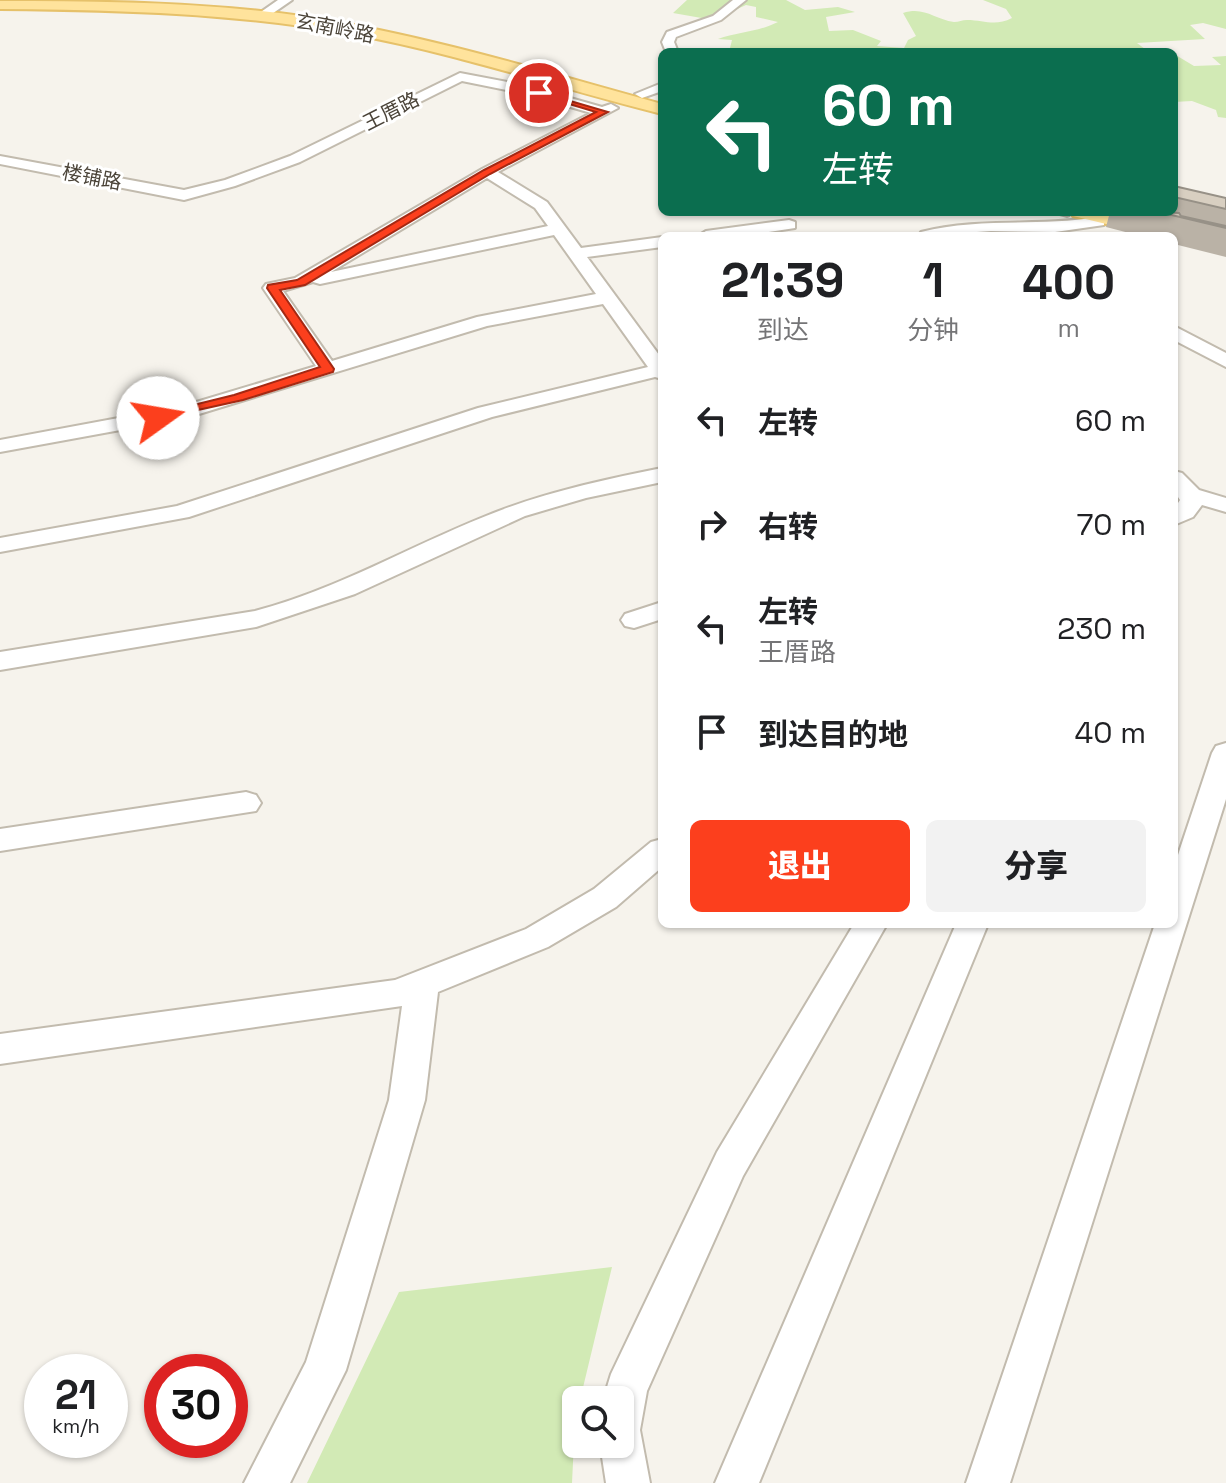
<!DOCTYPE html>
<html lang="zh">
<meta charset="utf-8">
<style>
:root{--surface:#fff;--page:#f2f2f2;--text:#202124;--muted:#757577;--accent:#fc3f1d}
body{margin:0;font-family:"Space Grotesk","Noto Sans SC",sans-serif;background:var(--page);color:var(--text);height:100vh;display:flex;flex-direction:column;font-size:30px;white-space:nowrap}
*{box-sizing:border-box;margin:0}
p{font-size:26px;color:var(--muted)}
.icon{flex:none;width:44px;height:44px;fill:none;stroke:currentColor;stroke-width:2;stroke-linecap:round;stroke-linejoin:round}
.map{position:relative;flex:1;overflow:hidden}
.details{position:absolute;left:658px;top:232px;width:520px;height:696px;display:flex;flex-direction:column;background:var(--surface);border-radius:12px;box-shadow:0 2px 6px #0004}
.details>*{flex:none}
.hud{position:absolute;left:658px;top:48px;width:520px;height:168px;border-radius:12px;box-shadow:0 2px 6px #0004;background:#0b6e4f;color:#fff;overflow:hidden}
.buttons{position:absolute;left:562px;top:1386px;display:grid;gap:16px}
.buttons a{display:grid;place-items:center;width:72px;height:72px;border-radius:12px;background:var(--surface);box-shadow:0 2px 6px #0004;font-size:40px}
.speed{position:absolute;left:24px;top:1354px;display:flex;gap:16px;font-size:40px;font-weight:700;text-align:center}
.speed>*{display:grid;place-content:center;width:104px;height:104px;border-radius:50%;background:var(--surface);box-shadow:0 2px 6px #0004;line-height:1}
.speed small{font-size:20px;font-weight:400}
.speed .limit{border:12px solid #d22;background:#fff;color:#111}
.pin{position:absolute;display:grid;place-items:center;width:68px;height:68px;color:#fff;margin:-34px;border:4px solid #fff;border-radius:50%;box-shadow:0 2px 8px #0007}
.me{position:absolute;width:88px;margin:-44px;rotate:77deg;stroke-linejoin:round;filter:drop-shadow(0 0 6px #0008)}
.turn{display:flex;align-items:center;gap:28px;height:168px;padding:0 32px;font-size:36px}
.turn .icon{width:104px;height:104px;stroke-width:2.5}
.turn b{display:block;font-size:56px;line-height:68px}
.eta{display:flex;justify-content:space-evenly;align-items:center;height:136px;text-align:center}
.eta b{font-size:48px;font-weight:800;line-height:56px}
.button{display:flex;gap:16px;margin-top:auto;padding:16px 32px}
.button a{flex:1;height:92px;border-radius:12px;background:var(--accent);color:#fff;font-size:32px;font-weight:800;line-height:92px;text-align:center}
.button a+a{background:var(--page);color:var(--text)}
ul{padding:0;list-style:none}
li{display:flex;align-items:center;gap:24px;height:104px;padding:0 32px}
li div{flex:1}
li b{display:block;font-size:30px}
li em{font-style:normal}
.map>svg:first-child{display:block}
.green{fill:#d2eab5}
.lines{fill:none;stroke-linecap:round;stroke-linejoin:round}
.minor-casing{stroke:#c2bbae;stroke-width:4}
.major-casing{stroke:#e6c16a;stroke-width:4}
.minor{fill:#fff;fill-rule:evenodd}
.major{fill:#ffe39c;fill-rule:evenodd}
.wall{fill:#bab2a6}
.building{fill:#d8cfc1;stroke:#979187;stroke-width:2}
.route{fill:#fc3f1d;stroke:#a42913;stroke-width:2}
.labels{text-anchor:middle;dominant-baseline:central;stroke-width:6;stroke-linejoin:round;paint-order:stroke}
.far-street-label{font-size:20px;fill:#4b4439;stroke:#fff}
</style>
<div class="map">
<svg width="1226" height="1483" viewBox="0 0 1226 1483">
<rect width="100%" height="100%" fill="#f6f3ec"/>
<path class="green" d="M687,0H786L805,10L838,7L855,12L826,17L829,31L853,30L881,41L877,46L904,48L908,40L916,36L903,13C924,6 934,19 954,22C959,22 962,20 967,20C984,20 995,27 1012,18L1006,9L983,0H1226V29L1203,23L1190,25L1205,39L1137,43L1145,49L1163,52H729L732,40L718,39C738,32 758,32 778,22L756,17V7L746,5L713,20L673,13Z
M1174,54L1194,66L1221,65L1212,57L1226,56V118L1218,117L1216,110L1192,101L1174,102Z
M612,1267L580,1400H576L572,1483H307L399,1292Z"/>
<g class="lines">
<g class="minor-casing">
<path id="minor" d="M278,0H292L266,18H258V14Z
M733,0H746L721,20L676,37L674,42L678,52H666L662,42L667,32L713,16Z
M460,73L528,86L602,107L611,104L618,108L498,172L547,202L581,248L662,237V247L587,257L662,359V379L655,377L492,417L189,517L0,552V538L177,506L478,408L648,367L603,304L487,326L186,418L0,452V440L183,406L316,366L263,288L266,284L295,278L482,169L591,113L526,94L462,81L300,162L235,186L184,200L0,164V156L184,190L225,180L290,156ZM487,178L535,208L548,226L331,272ZM554,235L596,294L477,317L332,361L283,291L313,282L320,284Z
M662,83V91L642,98L635,94Z
M1098,217L1104,219V225L1055,232L991,231L919,236L921,232C980,217 1039,227 1098,217Z
M789,220L795,222V228L743,236H698L706,231Z
M1174,326L1226,353V367L1174,340Z
M662,468V482L586,498L525,516L355,594L256,627L0,670V652L255,611C340,588 406,548 486,516C542,493 602,480 662,468Z
M1174,471L1182,473L1199,490L1226,498V512L1202,505L1193,517L1174,525V509L1180,500L1174,491Z
M662,602V619L634,628L625,626L621,620L625,614Z
M1226,743V799L1010,1483H966L1155,924H1174V867L1212,753L1216,746Z
M246,792L256,795L261,803L256,811L0,851V829Z
M662,839V867L616,907L548,947L438,992L425,1100L346,1370L290,1483H244L306,1362L389,1100L402,1006L0,1064V1034L395,980L526,929L594,889L651,842Z
M854,924H887L743,1176L647,1391L640,1430L650,1483H606L600,1444H620V1400H603L611,1374L717,1152Z
M956,924H988L759,1483H715Z"/>
</g>
<g class="major-casing">
<path id="major" d="M0,1C103,1 206,2 309,17C429,36 545,72 662,104V114C558,88 456,53 351,34C235,13 118,10 0,9Z
M1070,212H1107L1226,240V252L1174,240V236H1156L1073,216Z"/>
</g>
<use href="#minor" class="minor"/>
<use href="#major" class="major"/>
</g>
<path class="wall" d="M1174,186L1226,198V257L1174,244V236H1141L1106,227L1110,212H1174Z
M1044,212H1072L1070,217L1067,218Z"/>
<path class="building" d="M1174,186L1226,198V209L1174,197Z
M1159,212L1179,213L1181,216L1226,226V228Z"/>
<path class="route" d="M536,91L608,112L490,174L305,285L280,290L334,369L333,372L243,400L153,420V415L234,395L320,367L267,288L268,285L297,280L484,170L596,112L536,94Z"/>
<g class="labels">
<g class="far-street-label">
<text transform="translate(335 28) rotate(11)">玄南岭路</text>
<text transform="translate(391 111) rotate(-27)">王厝路</text>
<text transform="translate(92 177) rotate(11)">楼铺路</text>
</g>
</g>
</svg>
<div class="buttons">
<a><svg class="icon" aria-label="search" viewBox="0 0 24 24"><circle cx="10" cy="10" r="6"/><path d="M15 15l6 6"/></svg></a>
</div>
<div class="speed"><div>21<small>km/h</small></div><div class="limit">30</div></div>
<div class="pin" style="left:539px;top:93px;background:#d93025"><svg class="icon" aria-label="arrive" viewBox="0 0 24 24"><path d="M6 21V4h12l-3 4 3 4H6"/></svg></div>
<svg class="me" style="left:158px;top:418px" viewBox="-20 -20 40 40"><circle r="19" fill="#fff"/><path d="M0-13L10 11 0 6-10 11z" fill="#fc3f1d"/></svg>
<div class="hud">
<div class="turn"><svg class="icon" aria-label="left" viewBox="0 0 24 24"><path d="M17 20v-9H6M10 6l-5 5 5 5"/></svg><div><b>60 m</b>左转</div></div>
</div>
<section class="details">
<div class="eta">
<div><b>21:39</b><p>到达</p></div>
<div><b>1</b><p>分钟</p></div>
<div><b>400</b><p>m</p></div>
</div>
<ul>
<li><svg class="icon" aria-label="left" viewBox="0 0 24 24"><path d="M17 20v-9H6M10 6l-5 5 5 5"/></svg><div><b>左转</b></div><em>60 m</em></li>
<li><svg class="icon" aria-label="right" viewBox="0 0 24 24"><path d="M7 20v-9h11M14 6l5 5-5 5"/></svg><div><b>右转</b></div><em>70 m</em></li>
<li><svg class="icon" aria-label="left" viewBox="0 0 24 24"><path d="M17 20v-9H6M10 6l-5 5 5 5"/></svg><div><b>左转</b><p>王厝路</p></div><em>230 m</em></li>
<li><svg class="icon" aria-label="arrive" viewBox="0 0 24 24"><path d="M6 21V4h12l-3 4 3 4H6"/></svg><div><b>到达目的地</b></div><em>40 m</em></li>
</ul>
<div class="button"><a>退出</a><a>分享</a></div>
</section>
</div>
